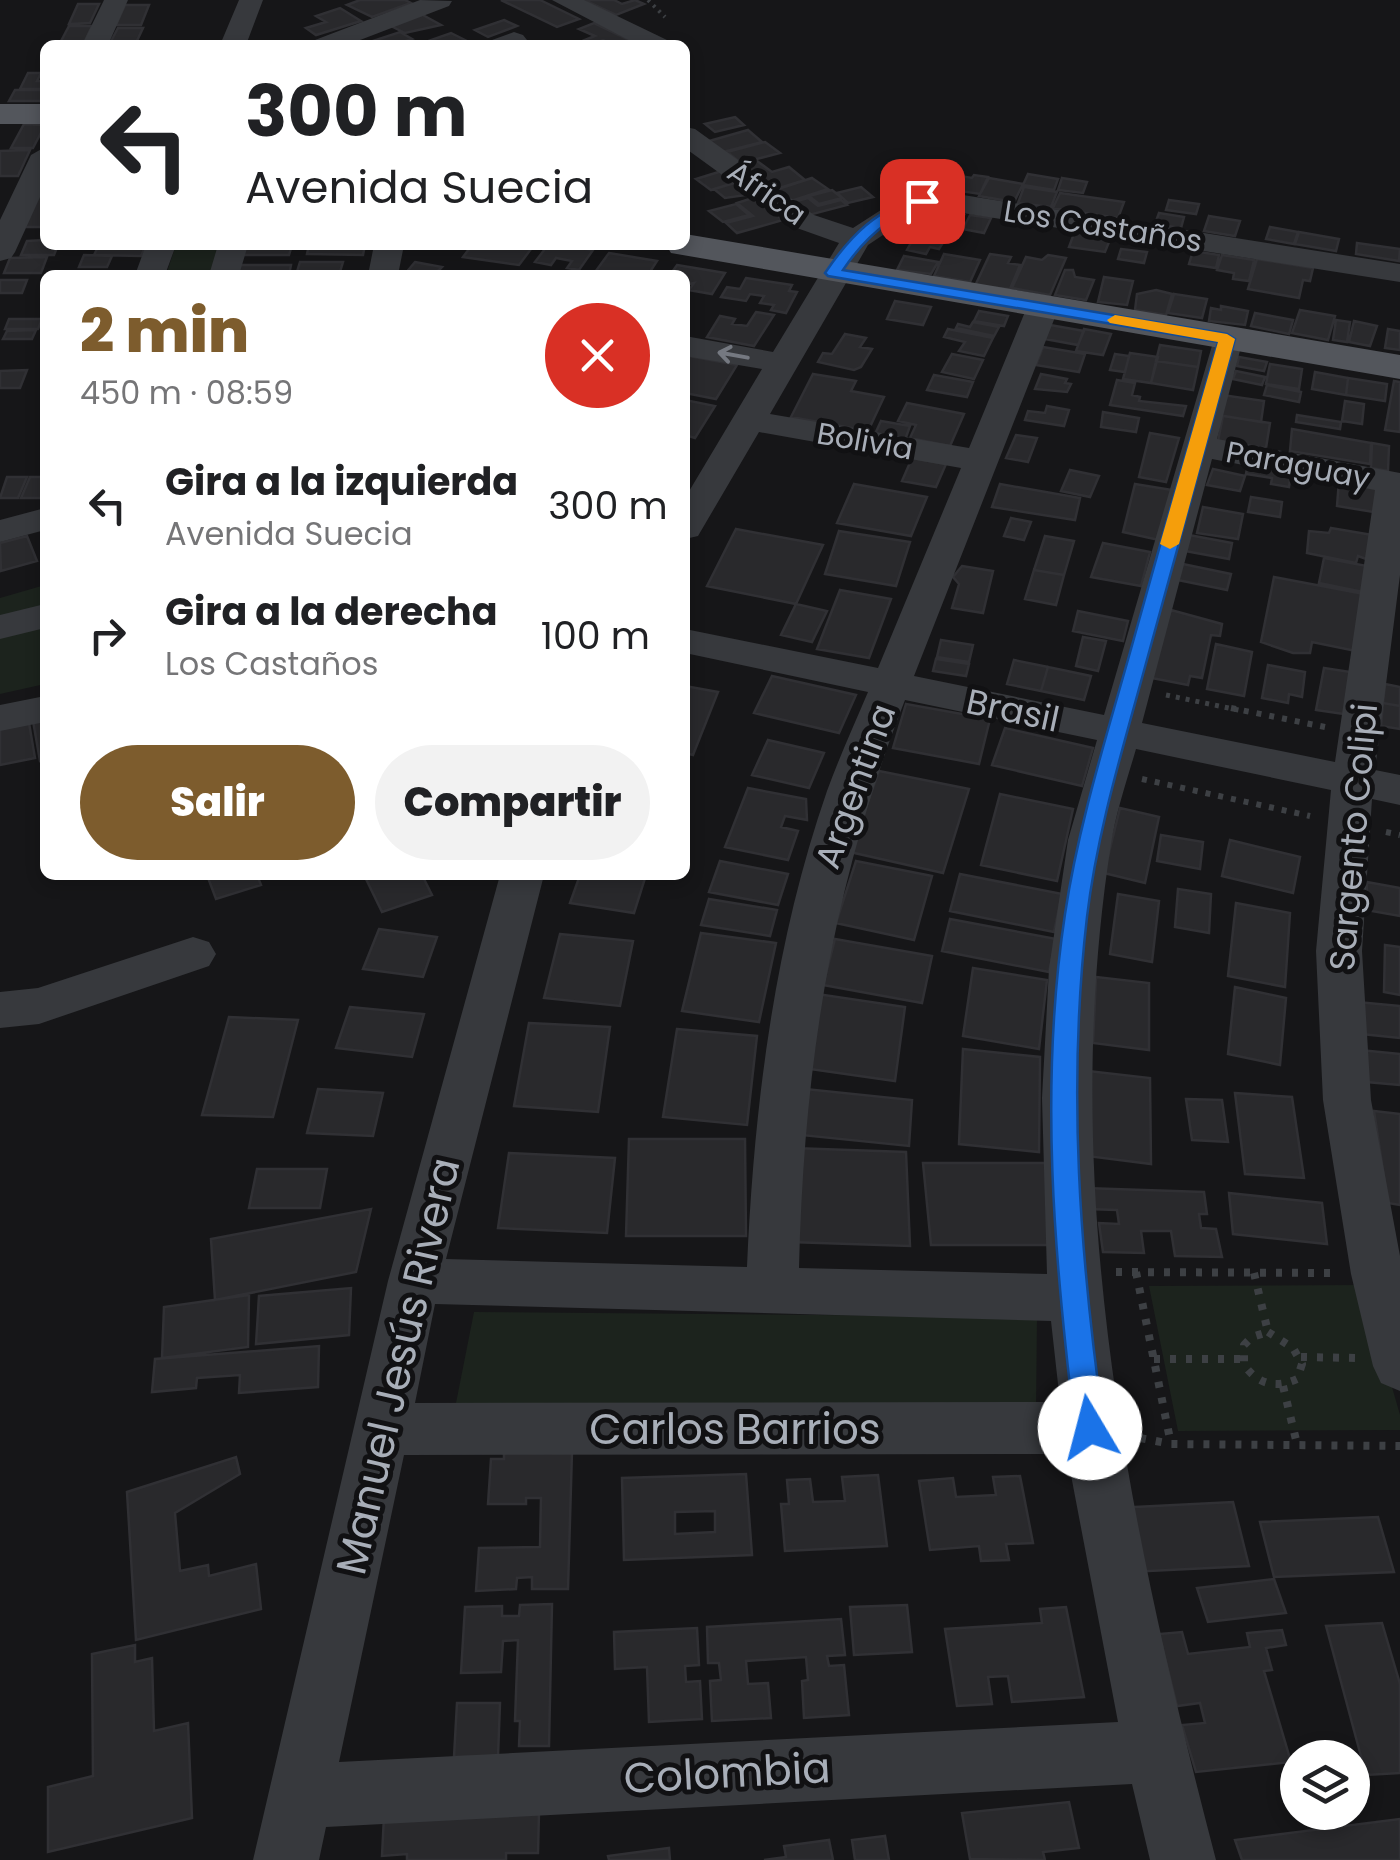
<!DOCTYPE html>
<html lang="es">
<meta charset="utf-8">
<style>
:root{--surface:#fff;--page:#f2f2f2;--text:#202124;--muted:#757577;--accent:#7d5c2d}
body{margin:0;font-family:Poppins,sans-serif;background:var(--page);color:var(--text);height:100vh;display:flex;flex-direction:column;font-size:38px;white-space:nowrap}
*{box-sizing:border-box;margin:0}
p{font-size:32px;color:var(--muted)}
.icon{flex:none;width:55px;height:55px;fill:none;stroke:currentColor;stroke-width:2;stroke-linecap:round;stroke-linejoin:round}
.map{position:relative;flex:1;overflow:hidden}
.side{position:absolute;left:40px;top:270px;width:650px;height:610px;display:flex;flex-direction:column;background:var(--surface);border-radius:15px;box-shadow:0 5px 15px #0003}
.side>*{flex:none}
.guide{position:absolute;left:40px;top:40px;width:650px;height:210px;border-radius:15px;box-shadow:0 5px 15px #0003;background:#fff;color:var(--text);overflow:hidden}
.buttons{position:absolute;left:1280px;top:1740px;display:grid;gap:20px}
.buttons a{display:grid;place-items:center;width:90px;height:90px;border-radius:50%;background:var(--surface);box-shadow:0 5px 15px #0003;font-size:50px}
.pin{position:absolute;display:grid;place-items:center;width:85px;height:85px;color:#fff;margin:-42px;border-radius:20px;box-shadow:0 5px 15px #0006}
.me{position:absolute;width:110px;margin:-55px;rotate:352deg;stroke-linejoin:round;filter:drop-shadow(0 0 8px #0008)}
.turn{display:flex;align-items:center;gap:35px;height:210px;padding:0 40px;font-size:45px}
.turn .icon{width:130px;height:130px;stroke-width:2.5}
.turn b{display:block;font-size:70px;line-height:85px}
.round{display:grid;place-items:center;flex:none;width:105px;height:105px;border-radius:52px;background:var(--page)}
.head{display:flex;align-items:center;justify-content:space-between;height:170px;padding:0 40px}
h1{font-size:60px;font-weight:800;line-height:75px;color:var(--accent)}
.cta{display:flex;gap:20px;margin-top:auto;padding:20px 40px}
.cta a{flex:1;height:115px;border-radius:60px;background:var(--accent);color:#fff;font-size:40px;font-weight:800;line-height:115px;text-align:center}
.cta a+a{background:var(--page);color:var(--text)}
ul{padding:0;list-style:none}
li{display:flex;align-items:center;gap:30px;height:130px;padding:0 40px}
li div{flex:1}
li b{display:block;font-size:38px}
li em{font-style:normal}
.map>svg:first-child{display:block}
.green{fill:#1c231d}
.building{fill:#29292c;stroke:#303034;stroke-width:2.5;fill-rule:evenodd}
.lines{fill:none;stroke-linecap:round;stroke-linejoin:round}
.path-far3{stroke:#3d4044;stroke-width:4;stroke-dasharray:2.5 5;stroke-linecap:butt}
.path-far2{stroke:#3d4044;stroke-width:5;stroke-dasharray:4 6;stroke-linecap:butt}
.path-far1{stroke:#3d4044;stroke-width:6;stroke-dasharray:5 8;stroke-linecap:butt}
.path{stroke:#3d4044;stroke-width:8;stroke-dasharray:6 10;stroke-linecap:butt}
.minor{fill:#37393d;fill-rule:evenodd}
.major{fill:#53565c;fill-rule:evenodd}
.oneway{stroke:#757981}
.route{fill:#1a73e8;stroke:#114b97;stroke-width:2.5}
.slow{fill:#f59e0b}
.labels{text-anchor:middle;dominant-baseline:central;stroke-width:10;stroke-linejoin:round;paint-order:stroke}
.far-street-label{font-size:30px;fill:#a8aeb8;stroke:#111113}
.street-label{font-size:35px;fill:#a8aeb8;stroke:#111113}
.near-street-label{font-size:42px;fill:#a8aeb8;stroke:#111113}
</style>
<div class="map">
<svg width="1400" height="1860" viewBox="0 0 1400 1860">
<rect width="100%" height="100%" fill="#161618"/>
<path class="green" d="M176,245H224L214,275H166Z
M45,585V684L0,694V598Z
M1363,1285L1400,1415V1430L1178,1431L1149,1286Z
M474,1312L1037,1317L1036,1412L454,1413Z"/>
<path class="building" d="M360,0H405L411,3L372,17L347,5Z
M501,0H540L579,19L557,27Z
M584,0H614L622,4L635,0L644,4L616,15Z
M78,4H99L90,23L69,24Z
M125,5H149L141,25H116Z
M340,8L361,21L316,35L306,28L326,22L316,16Z
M421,14L441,25L405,33L389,25Z
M504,20L517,26L488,37L475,30Z
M594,23L640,45H614L603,40L593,44L585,40L595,36L579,29Z
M69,26H92L83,45H59Z
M118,28H143L135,45H109Z
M400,32L412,39L394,45L373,41Z
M451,33L471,43L420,44Z
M28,73H41L37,81H45V89H20Z
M15,90H45V101H9Z
M735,117L744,125L715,132L705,124Z
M24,124L45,125L33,148H11Z
M748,130L762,142L723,152L709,141Z
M765,142L780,153L741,163L727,152Z
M30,150L18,176H0V151Z
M757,161L772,172L789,167L805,180L773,190L741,166Z
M924,167L937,169L930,184L915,182L905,170Z
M722,171L737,182L711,190L696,179Z
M947,174L972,178L974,175L988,177L980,194L940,188Z
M1028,174L1058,179L1054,190L1023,185Z
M812,178L828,189L791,201L775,190Z
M989,178L1023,184L1014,202L979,196Z
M1062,178L1087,182L1083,193L1058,190Z
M738,182L753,194L725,198L714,189Z
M39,187H45V227H22Z
M861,187L873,197L848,203L837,193Z
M1024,187L1057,192L1051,207L1018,203Z
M832,190L842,198L819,204L809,196Z
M1060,193L1124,202L1118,218L1053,208Z
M756,197L783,220L737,233L726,223L753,216L737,203Z
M808,198L818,206L841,200L847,205L809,215L793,202Z
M1169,200L1199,204L1196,214L1166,210Z
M736,204L749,215L723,222L709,211Z
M929,210L964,215L952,235L920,230Z
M1159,213L1184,217L1181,228L1155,224Z
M970,215L991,218L984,233L963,229Z
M1209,216L1240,221L1235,236L1204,231Z
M1270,227L1298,232L1294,244L1266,239Z
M1075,231L1111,237L1105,252L1069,247Z
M1299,232L1339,239L1336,251L1295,244Z
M915,236L944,241L939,249L930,247L926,254L907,250Z
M45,240V245H58L54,255H21L27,241Z
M1357,243L1400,249L1399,261L1356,254Z
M99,245H146L141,256L94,255Z
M246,245H292L289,255H243Z
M309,245H365L363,255L307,254Z
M472,245H534L519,265L463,257Z
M548,245H560L593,250L579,270L567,268L572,261L556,258L551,265L535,262Z
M1121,249L1147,252L1144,263L1118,259Z
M1193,251L1219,255L1216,268L1189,264Z
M609,253L657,261L648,275H593Z
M944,254L980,260L970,282L934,276Z
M990,254L1011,257L1008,263L1020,265L1010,289L975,286Z
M84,255L112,256L107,267H79Z
M1048,255L1066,258L1050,295L1012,288L1026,257L1042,260Z
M1222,255L1254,260L1249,281L1233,279L1234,273L1217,270Z
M904,256L938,262L931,274L897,270Z
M47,257L41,273H4L10,258Z
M1257,259L1313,268L1310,281L1303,280L1299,298L1248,289Z
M300,262H343L339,275H296Z
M415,262L442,267L438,271L445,273L404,275Z
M238,265H291L289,275H235Z
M677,265L725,273L712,294L689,290L694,283L685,285V275H670Z
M1065,270H1073L1075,277L1094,280L1086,300L1055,295Z
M1104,277L1133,281L1127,305L1098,302Z
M746,278L792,285L789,291L797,292L786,313L771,310L774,305L760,303L764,296L750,294L746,301L721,297L727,287L740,289Z
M0,280H27L22,293H0Z
M1156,290L1172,294L1166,315L1135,310L1137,294Z
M1174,294L1207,299L1202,318L1168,313Z
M895,301L931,307L923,325L887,319Z
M1221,306L1248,311L1245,325L1209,321L1211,308L1221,310Z
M1300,310L1335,316L1328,340L1292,333Z
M979,311L1008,316L1004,326L974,321Z
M756,312L774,315L754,346L707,337L720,316L735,319L732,324L747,326Z
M1255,313L1293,320L1289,334L1251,326Z
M9,319H42L38,329H5Z
M1336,320L1350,322L1347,342L1333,340Z
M1354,321L1377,326L1370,346L1349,342Z
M973,322L999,327L994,336L956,328L958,324L970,327Z
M1050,325L1084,331L1078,345L1045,339Z
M948,329L993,338L984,356L959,351L965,342L944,337Z
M1084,329L1111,334L1103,355L1076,351Z
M1388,329L1400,331V350L1385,348Z
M36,330L32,339H3L7,331Z
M845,334L866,338L860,347L872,349L861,367L854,370L818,362L823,353L832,354Z
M1160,345L1201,351L1198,367L1156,361Z
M1043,347L1085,354L1079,372L1036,365Z
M1130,353L1158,357L1151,383L1123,379Z
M952,354L983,360L974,379L942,372Z
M1115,354L1129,356L1125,372L1110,370Z
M689,356L737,365L716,399L685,393V362Z
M1239,357L1267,362L1264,371L1237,366Z
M1156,361L1198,367L1193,390L1151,383Z
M1270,364L1302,369L1299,389L1266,384Z
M27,370L20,388H0V371Z
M1236,371L1265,377L1262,385L1233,379Z
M1315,372L1348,378L1346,395L1312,389Z
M813,374L856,381L851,391L884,397L868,431L791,417Z
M1041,374L1067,379L1065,383L1071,384L1067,392L1035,389Z
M934,375L973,382L967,397L927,390Z
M1348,378L1387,384L1385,401L1346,395Z
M1117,380L1135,383L1132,395L1140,397L1139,401L1186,406L1183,416L1110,405Z
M1394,381L1400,382V432L1385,430Z
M1267,385L1301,392L1299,402L1264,395Z
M1222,395L1264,401L1261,422L1218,415Z
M685,400L715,406L695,438L685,435Z
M1345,401L1364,404L1362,424L1342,421Z
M907,403L964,414L950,446L910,438L916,425L898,421Z
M1047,406L1069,410L1064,426L1025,420L1028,411L1045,413Z
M1103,412L1139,418L1136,432L1101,427Z
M1297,415L1341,422L1340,429L1296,422Z
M1223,416L1270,423L1266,448L1218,441Z
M881,421L910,426L905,440L875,434Z
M1292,429L1371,443L1370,464L1290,451Z
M1150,433L1179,438L1166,482L1139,477Z
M1016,435L1037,438L1028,462L1006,458Z
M1372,443L1389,446L1388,471L1371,468Z
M912,458L946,464L936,487L902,481Z
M1248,463L1311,473L1309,483L1290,480L1289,487L1271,484L1272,478L1246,474Z
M1213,469L1245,476L1240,491L1207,485Z
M1070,470L1099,476L1090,497L1061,491Z
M7,477H27L18,498H0Z
M30,477H45V498H21Z
M1339,481L1381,488L1380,513L1337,506Z
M854,484L927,497L911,536L837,523Z
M1000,484L1080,498L1075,520L992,507Z
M1135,484L1172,490L1159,540L1123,532Z
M1251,497L1282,502L1280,517L1248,512Z
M1203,507L1243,514L1238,539L1197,533Z
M1011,518L1031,522L1024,540L1004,536Z
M1331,528L1378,536L1366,559L1358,556L1356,563L1307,553L1309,531L1329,533Z
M736,529L823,545L796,604L707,586Z
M839,531L910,542L896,586L825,574Z
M1189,535L1232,543L1229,559L1185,551Z
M27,536L37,561L1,571L0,543Z
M1045,536L1074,541L1064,575L1034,570Z
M1103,543L1150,552L1141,586L1091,577Z
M1324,558L1372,567L1368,593L1319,583Z
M1178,563L1231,574L1227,590L1173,579Z
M962,566L993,571L983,613L952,608L959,584L953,577Z
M1034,570L1064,575L1056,605L1025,599Z
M1274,577L1364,594L1356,651L1312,642L1310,653H1293L1261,642Z
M840,590L891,599L869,658L817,649Z
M796,604L827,611L812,642L781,635Z
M1171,610L1222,624L1220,636L1211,635L1202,678L1190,676L1188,685L1147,677Z
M1078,611L1128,621L1123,641L1073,631Z
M1083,637L1106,641L1098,671L1076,666Z
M941,640L973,645L969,662L937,657Z
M1216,644L1252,652L1244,696L1207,689Z
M936,659L969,664L966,676L933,671Z
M1014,660L1048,667L1041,691L1007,684Z
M1268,665L1305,672L1302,697L1289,694L1288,703L1262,698Z
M1048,667L1091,676L1084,700L1041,691Z
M1324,668L1357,673L1351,715L1316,710Z
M772,676L856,695L839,733L754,713Z
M1385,684L1400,687V706L1383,703Z
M685,686L718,692L693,755L685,753Z
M1383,703L1400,706V729L1381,726Z
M906,704L990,719L979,764L893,748Z
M28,717L35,758L0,765V724Z
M45,718V760L40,761L33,721Z
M1005,728L1093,748L1082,786L992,765Z
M768,740L824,753L809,788L752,775Z
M879,771L969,789L943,873L850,852Z
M748,788L806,799L807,820L785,816L781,827L798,831L788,860L725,847Z
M1000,794L1073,809L1057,881L981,865Z
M1120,808L1159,817L1145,883L1104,873Z
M1161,835L1203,842L1200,869L1157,861Z
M1230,840L1300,857L1293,893L1222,876Z
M720,861L788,874L778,905L709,892Z
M856,861L932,876L914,940L836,923Z
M960,874L1062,894L1054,932L950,911Z
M207,875H257L261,885L216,899Z
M378,875H422L432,895L382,912L366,879Z
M580,875H646L634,913L570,903Z
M1367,882L1400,888V916L1366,910Z
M1178,889L1211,894L1209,933L1175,927Z
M1118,894L1159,901L1152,962L1110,954Z
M709,899L777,910L770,936L701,925Z
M1236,903L1290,913L1285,987L1228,976Z
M950,919L1056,939L1049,972L942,951Z
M379,929L437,937L423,977L363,969Z
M701,933L776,943L759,1022L682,1011Z
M560,934L633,941L620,1006L544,998Z
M835,939L932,956L922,1003L823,985Z
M1385,945L1400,947V995L1384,992Z
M973,968L1047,980L1039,1049L963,1036Z
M1096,977L1149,983V1050L1093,1043Z
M1235,987L1286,998L1280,1065L1228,1054Z
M817,994L905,1007L895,1081L803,1068Z
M1357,1002L1400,1006V1038L1362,1034Z
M350,1007L424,1014L412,1057L336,1048Z
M229,1017L298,1020L273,1117L202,1115Z
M529,1023L610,1027L598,1112L514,1106Z
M677,1029L757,1036L747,1125L663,1117Z
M963,1049L1040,1057L1039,1152L959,1144Z
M1350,1049L1400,1054V1085L1355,1081Z
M1088,1071L1150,1078L1151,1164L1087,1156Z
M318,1089L383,1093L373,1136L307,1133Z
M805,1089L912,1100L909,1146L801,1135Z
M1235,1093L1292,1097L1304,1178L1245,1174Z
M1186,1099L1222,1100L1228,1142L1192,1140Z
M1374,1111L1400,1114V1205L1388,1203Z
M629,1139H745L746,1236H626Z
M792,1148L906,1152L910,1246L790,1242Z
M509,1153L615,1158L607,1233L498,1228Z
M923,1163H1045L1057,1245H931Z
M257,1169H327L320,1208H249Z
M1084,1188L1204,1192L1207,1214H1199L1201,1228L1216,1229L1222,1257L1175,1256L1171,1231H1141L1144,1253L1103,1252L1099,1223L1119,1224L1117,1210L1087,1209Z
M1229,1193L1322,1203L1327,1244L1233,1234Z
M371,1209L356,1272L215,1300L211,1239Z
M351,1288L349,1335L256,1344L259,1296Z
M249,1295L248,1347L162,1358L164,1307Z
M319,1346L318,1387L239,1393L240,1375L197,1378L196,1388L152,1392L155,1359Z
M572,1451L568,1589H532V1577L517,1578L516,1589L476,1591L479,1548L540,1547L541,1498H526V1504H488L491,1459H504V1452Z
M236,1457L240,1474L175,1513L180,1571L208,1565L209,1576L256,1564L261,1609L136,1640L127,1492Z
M746,1474L752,1555L624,1560L622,1478ZM715,1511V1532L675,1534V1512Z
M878,1475L887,1546L785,1551L781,1504H789L787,1480L810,1479L813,1502L845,1501L842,1477Z
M1020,1476L1033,1543L1006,1544L1009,1560L981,1561L979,1546L930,1550L919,1481L953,1478L956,1497L996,1495L993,1477Z
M1233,1502L1249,1566L1129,1572L1116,1508Z
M1378,1517L1394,1572L1274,1577L1260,1522Z
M1274,1579L1286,1613L1208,1622L1197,1588Z
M552,1604L549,1746H519L520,1721H515L518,1640L503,1641L501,1672L461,1673L465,1607L502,1606V1616H519L520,1605Z
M907,1605L912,1652L854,1655L850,1607Z
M1066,1607L1084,1697L1012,1702L1008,1676L988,1677L992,1704L957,1706L945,1629L1042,1623L1040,1609Z
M841,1619L845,1655L827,1656L829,1666L844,1665L849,1715L804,1718L802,1681L808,1680L806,1657L746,1661L748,1684L768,1683L771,1718L712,1721L710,1681L721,1680L719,1663H708L707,1627Z
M1382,1623L1400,1684V1773L1366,1775L1326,1626Z
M697,1628L699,1665L685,1666L686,1682L700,1681L702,1719L649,1722L647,1667L615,1669L614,1632Z
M1282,1630L1286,1645L1266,1648L1272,1670L1264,1671L1291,1762L1196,1772L1182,1725L1205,1723L1200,1703L1177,1706L1159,1634L1182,1632L1188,1654L1250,1647L1247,1633Z
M135,1645V1662L152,1658L154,1731L188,1723L192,1818L48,1852V1787L93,1776L92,1654Z
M457,1703H500L498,1756L454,1757Z
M1069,1802L1079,1848L1043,1852L1045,1860L970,1859L962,1813Z
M539,1812L538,1853H506V1860H407V1854L382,1856L384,1816Z
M1400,1819V1860H1242L1235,1840Z
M885,1836L889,1860H855L852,1840Z
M829,1840L833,1860H764L786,1857L784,1846Z
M669,1848L670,1860H609L608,1856Z"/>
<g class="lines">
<path class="path-far3" d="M648,0L665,17"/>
<path class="path-far2" d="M1166,695L1243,711"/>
<path class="path-far1" d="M1231,708L1325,727
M1142,779L1310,816
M1386,832L1400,835"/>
<path class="path" d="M1116,1272L1334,1273
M1136,1272L1171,1444
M1254,1273L1268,1332
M1268,1332L1293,1348L1302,1364L1297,1379C1275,1389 1258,1384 1244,1365V1345L1252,1337Z
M1301,1357L1356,1358
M1154,1359H1241
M1283,1386L1297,1444
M1140,1438L1171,1444L1400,1446"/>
<path class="minor" d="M104,0H128L108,45H82Z
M239,0H263L246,45H220Z
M420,0L452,1L449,6L347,45H311L315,40Z
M552,0H584L667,40L671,45H638Z
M514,32L523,35L527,40L523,45H488L492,40Z
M685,127L695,129L814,215L853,228L898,199L944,192L1400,264V282L944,210L916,213L868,245L770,414L969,448L1027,307L1032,300H1054L1059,307L914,676L1104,715L1216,332H1238L1243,339L1217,439L1400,473V575L1375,770L1400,775V805L1372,799L1362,951L1371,1100L1400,1256V1391L1381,1383L1373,1366L1351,1274L1323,1100L1316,951L1331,790L1136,749C1127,780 1116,812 1111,844C1057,1189 1129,1527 1216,1860H1150L1132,1784L326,1827L319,1860H253L388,1281L500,875H544L446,1259L747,1267C754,1106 774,944 827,791C839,758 854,725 868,692L685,653V629L878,668L961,468L759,432L698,536L685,539V498L762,369L685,356V336L773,352L839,243L794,227L685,148ZM1212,459L1375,490L1335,762L1142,723ZM905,700L1097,740L1068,840L1049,969L1042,1098L1047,1274L799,1268C804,1066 831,889 905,700ZM435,1304L1051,1321L1060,1402L415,1403ZM1067,1454L1118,1722L339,1762L404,1455Z
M45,147V186L15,252L11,258L0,261V220L31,155Z
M146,245H176L165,275H135Z
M218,245H248L239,275H209Z
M374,245H404L398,275H368Z
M45,508V530L0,542V520Z
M45,604V628L0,639V615Z
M45,696V722L0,731V705Z
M193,937L209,942L216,954L209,966L39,1024L0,1028V992L38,988Z"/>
<path class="major" d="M0,104H45V124H0Z
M685,234L1400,355V379L671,253L666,245H685Z"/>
</g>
<defs><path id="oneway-shaft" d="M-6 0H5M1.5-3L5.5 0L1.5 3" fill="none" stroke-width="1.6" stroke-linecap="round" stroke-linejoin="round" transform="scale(2.5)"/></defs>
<use class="oneway" href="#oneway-shaft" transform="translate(733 355) rotate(-170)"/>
<path class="route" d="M922,197L927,198V204C891,214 863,240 843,270L1227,334L1235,339C1205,448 1175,557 1145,667C1123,748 1097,832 1087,917C1067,1089 1080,1257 1104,1428L1099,1437L1090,1441L1080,1437L1075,1428C1054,1258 1039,1085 1065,914C1078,827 1105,741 1129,656C1158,551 1188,447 1218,342L828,276L825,273C850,236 877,208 922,197Z"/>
<path class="slow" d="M1115,315L1227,334L1235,339L1179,544L1170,549L1160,544L1218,342L1110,323L1107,320Z"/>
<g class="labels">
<g class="far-street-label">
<text transform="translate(767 193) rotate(35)">África</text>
<text transform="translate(1103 226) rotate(9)">Los Castaños</text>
<text transform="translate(865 441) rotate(10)">Bolivia</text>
<text transform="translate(1298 465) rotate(11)">Paraguay</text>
</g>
<g class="street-label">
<text transform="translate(1013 710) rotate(12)">Brasil</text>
<text transform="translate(855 786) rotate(-70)">Argentina</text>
<text transform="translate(1353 837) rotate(-85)">Sargento Colipi</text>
</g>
<g class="near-street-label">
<text transform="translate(398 1366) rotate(-77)">Manuel Jesús Rivera</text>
<text x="735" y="1429">Carlos Barrios</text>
<text transform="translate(727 1773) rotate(-3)">Colombia</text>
</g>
</g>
</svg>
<div class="buttons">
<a><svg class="icon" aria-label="layers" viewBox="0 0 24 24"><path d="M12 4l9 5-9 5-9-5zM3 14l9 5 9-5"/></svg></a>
</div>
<div class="pin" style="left:922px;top:201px;background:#d93025"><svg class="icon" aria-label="arrive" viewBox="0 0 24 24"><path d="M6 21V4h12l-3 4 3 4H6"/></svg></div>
<svg class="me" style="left:1090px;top:1428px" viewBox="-20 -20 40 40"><circle r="19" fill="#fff"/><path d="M0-13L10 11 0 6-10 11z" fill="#1a73e8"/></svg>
<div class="guide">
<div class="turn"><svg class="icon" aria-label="left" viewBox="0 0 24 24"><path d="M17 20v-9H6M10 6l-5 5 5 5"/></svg><div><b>300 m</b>Avenida Suecia</div></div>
</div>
<section class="side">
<div class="head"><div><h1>2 min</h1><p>450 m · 08:59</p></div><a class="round" style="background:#d93025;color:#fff"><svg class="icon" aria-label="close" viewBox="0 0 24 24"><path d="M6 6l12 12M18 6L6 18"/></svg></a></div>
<ul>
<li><svg class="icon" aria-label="left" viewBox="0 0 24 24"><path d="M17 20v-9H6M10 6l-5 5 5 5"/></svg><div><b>Gira a la izquierda</b><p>Avenida Suecia</p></div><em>300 m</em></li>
<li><svg class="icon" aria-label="right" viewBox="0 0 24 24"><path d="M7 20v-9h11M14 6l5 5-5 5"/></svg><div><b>Gira a la derecha</b><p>Los Castaños</p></div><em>100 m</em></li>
</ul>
<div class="cta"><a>Salir</a><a>Compartir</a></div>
</section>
</div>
